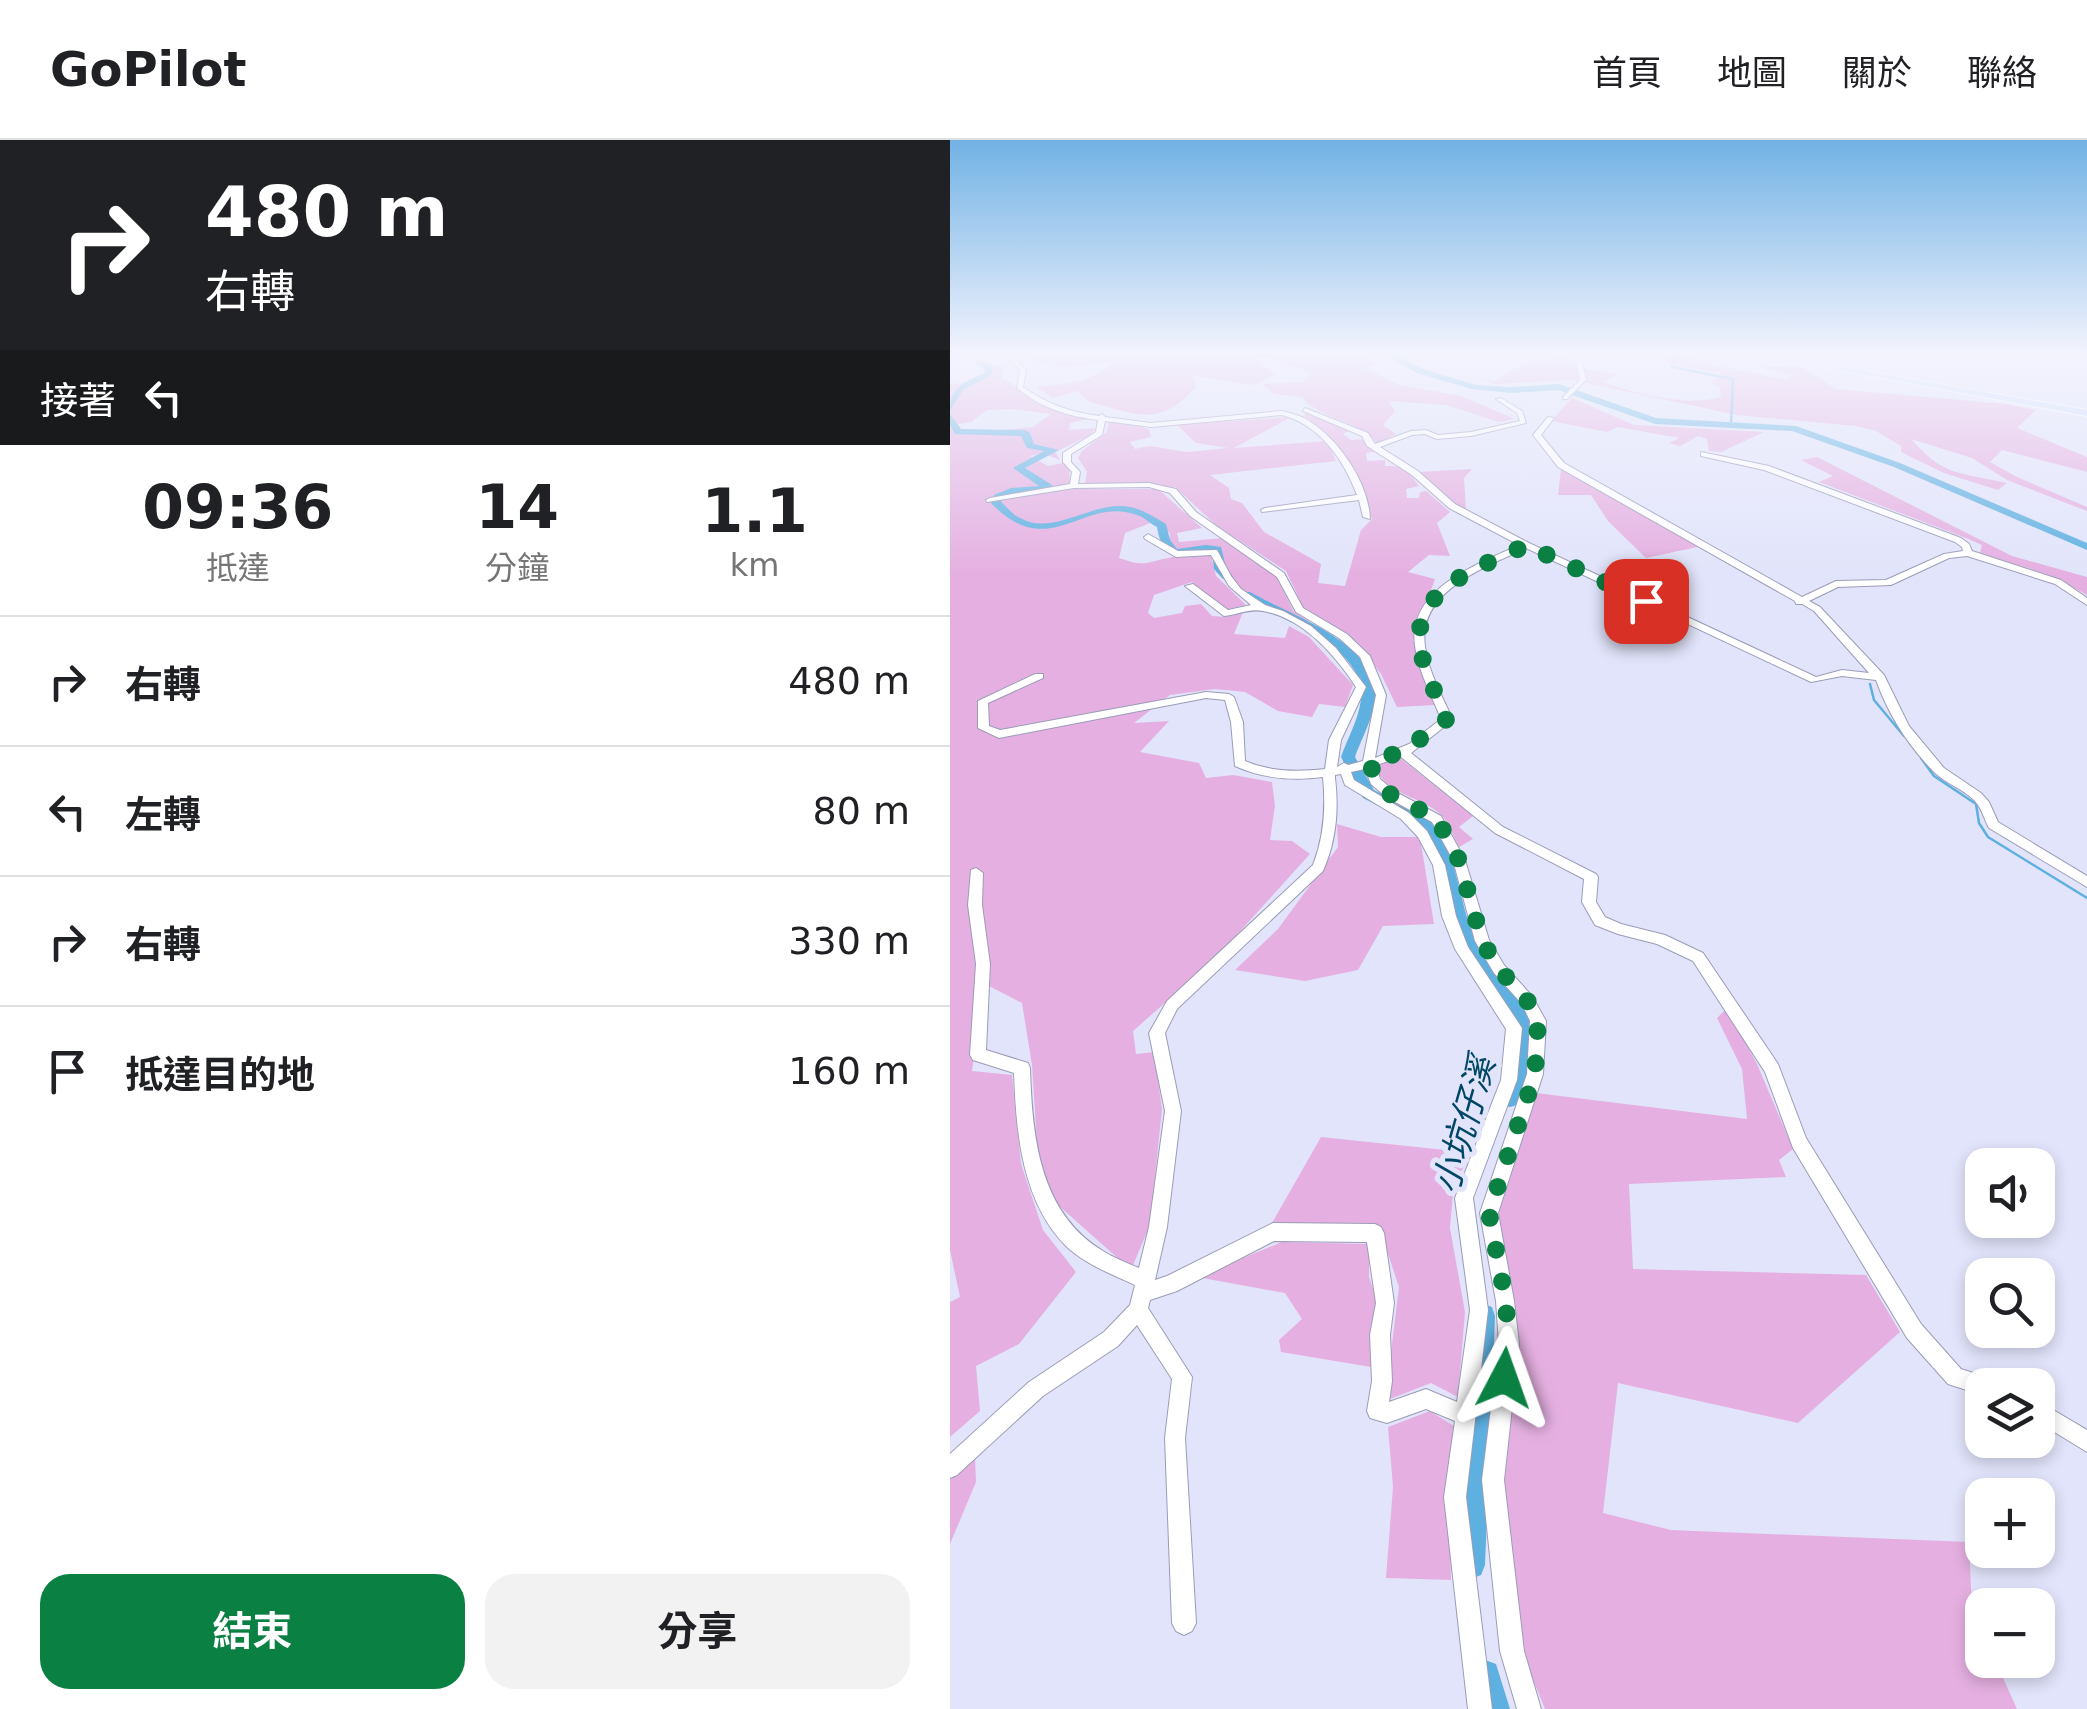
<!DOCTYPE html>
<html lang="zh-TW">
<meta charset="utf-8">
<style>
:root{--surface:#fff;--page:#f2f2f2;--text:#202124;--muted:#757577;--line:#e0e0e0;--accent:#0b8043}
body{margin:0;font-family:"DejaVu Sans","Noto Sans TC",sans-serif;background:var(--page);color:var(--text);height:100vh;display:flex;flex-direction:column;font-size:38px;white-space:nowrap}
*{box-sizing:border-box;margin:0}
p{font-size:32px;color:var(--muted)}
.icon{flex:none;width:55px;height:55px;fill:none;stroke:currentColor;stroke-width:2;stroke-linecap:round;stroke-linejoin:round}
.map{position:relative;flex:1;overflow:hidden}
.details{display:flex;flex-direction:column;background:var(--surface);width:950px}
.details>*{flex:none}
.guide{background:#202124;color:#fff;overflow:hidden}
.tools{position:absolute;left:1015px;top:1008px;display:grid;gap:20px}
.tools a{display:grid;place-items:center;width:90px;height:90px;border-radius:20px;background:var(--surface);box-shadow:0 5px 15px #0003;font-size:50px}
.pin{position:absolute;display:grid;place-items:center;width:85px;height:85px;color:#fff;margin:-42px;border-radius:20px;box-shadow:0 5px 15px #0006}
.me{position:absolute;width:110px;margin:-55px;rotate:4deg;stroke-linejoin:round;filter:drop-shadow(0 0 8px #0008)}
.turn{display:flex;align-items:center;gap:35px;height:210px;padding:0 40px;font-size:45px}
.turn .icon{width:130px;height:130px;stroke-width:2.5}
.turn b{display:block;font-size:70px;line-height:85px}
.then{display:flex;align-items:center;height:95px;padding:0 40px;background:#0003;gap:20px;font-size:38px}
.eta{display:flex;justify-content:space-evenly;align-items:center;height:170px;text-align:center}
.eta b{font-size:60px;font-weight:700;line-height:70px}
.cta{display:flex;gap:20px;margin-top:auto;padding:20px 40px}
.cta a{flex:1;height:115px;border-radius:30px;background:var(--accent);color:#fff;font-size:40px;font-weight:700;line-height:115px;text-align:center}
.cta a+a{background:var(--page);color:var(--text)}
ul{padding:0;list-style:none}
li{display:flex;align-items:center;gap:30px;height:130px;padding:0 40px;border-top:2px solid var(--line)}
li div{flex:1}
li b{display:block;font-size:38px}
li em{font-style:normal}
header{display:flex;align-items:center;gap:60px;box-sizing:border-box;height:140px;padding:0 50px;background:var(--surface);border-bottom:2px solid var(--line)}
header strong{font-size:48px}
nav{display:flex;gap:55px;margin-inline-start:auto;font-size:35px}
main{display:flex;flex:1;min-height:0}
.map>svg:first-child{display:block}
.green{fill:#e5b0e1;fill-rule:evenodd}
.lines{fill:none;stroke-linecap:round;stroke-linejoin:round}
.stream{stroke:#5eb0e0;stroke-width:2.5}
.river{fill:#5eb0e0;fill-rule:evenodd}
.minor-casing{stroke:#9a9cb7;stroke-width:2}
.major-casing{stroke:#fff;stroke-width:2}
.minor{fill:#fff;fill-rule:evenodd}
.major{fill:#cddffd;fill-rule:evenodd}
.route{stroke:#0b8043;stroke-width:18;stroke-dasharray:0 32.4}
.labels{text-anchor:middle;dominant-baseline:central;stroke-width:10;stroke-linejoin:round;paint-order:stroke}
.water-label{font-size:35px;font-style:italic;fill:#004766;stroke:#e2e4fb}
</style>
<header>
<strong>GoPilot</strong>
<nav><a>首頁</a><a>地圖</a><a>關於</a><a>聯絡</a></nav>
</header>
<main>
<section class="details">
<div class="guide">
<div class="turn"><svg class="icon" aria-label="right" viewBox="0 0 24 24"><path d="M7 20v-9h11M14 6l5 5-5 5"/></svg><div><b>480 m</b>右轉</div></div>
<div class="then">接著<svg class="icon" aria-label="left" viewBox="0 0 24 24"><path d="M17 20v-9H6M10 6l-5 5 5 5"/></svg></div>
</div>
<div class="eta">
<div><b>09:36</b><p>抵達</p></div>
<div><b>14</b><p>分鐘</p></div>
<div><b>1.1</b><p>km</p></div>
</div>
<ul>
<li><svg class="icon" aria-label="right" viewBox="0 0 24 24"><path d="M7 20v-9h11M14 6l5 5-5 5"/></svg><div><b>右轉</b></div><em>480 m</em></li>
<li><svg class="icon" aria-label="left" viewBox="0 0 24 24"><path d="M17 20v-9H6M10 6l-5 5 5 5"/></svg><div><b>左轉</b></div><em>80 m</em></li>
<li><svg class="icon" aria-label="right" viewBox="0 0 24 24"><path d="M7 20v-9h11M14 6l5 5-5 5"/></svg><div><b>右轉</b></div><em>330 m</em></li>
<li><svg class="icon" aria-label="arrive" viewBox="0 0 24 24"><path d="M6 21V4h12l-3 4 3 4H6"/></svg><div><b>抵達目的地</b></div><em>160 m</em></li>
</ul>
<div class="cta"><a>結束</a><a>分享</a></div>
</section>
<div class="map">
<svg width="1137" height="1569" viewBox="0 0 1137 1569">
<rect width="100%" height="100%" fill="#e2e4fb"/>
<path class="green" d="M399,213L428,224L416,228L449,245L511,256L565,279L549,282L496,265L438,261L445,271L433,285L446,294L427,303C408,279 370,280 352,257L324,254L313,244L354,242L361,233L319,217L302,218L325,235L304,245L242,235L246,247C214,282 196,278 155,266C143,263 137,262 128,251L102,258L86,247C115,244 143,243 164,222C130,225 101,232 70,214Z
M713,213H754L751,220L763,222V225L836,240L842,235L810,227L850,226L886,249L1055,264L1086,270L1067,288L1137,317V332L1052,310L1040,322L1067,337L1137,367V371L1057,340L1022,318L961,299C994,336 1007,332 1057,343L1048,350L994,333L951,312V306L926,291L906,286L787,275L622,240L544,244L532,239L546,241C575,219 588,220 623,219L625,227L667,235L653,242C686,254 737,267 771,257L770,247L762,244L772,233L721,225L708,216Z
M29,221L54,227L51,239C65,242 69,251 83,260C103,273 125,276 148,277L120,283L119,290L147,288L137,297L105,312L110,320L92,313L80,316L98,326L113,323L119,328L120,349H208L252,388L227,393L229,402L272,398L326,436L344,472L359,481L354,484C323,468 273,452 270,410C251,407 232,420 218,403L220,394L208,380L175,393L169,418C196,427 193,423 218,418C231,415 247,417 261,415L266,436L296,465L274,470L242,442L204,455L198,473L204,478L232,473L235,466L251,464L262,476L277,477L293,472L284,494L335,498L339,486L359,497L403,545L395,567L369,564L362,577L328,571L295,552L265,549L220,555L184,583L219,581L190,612L249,623L256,638L283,635L322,642L325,666L320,700L342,701L360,714L266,818L183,891L186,914L204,912L212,969L200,1085L181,1130L90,1049L82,925L72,863L35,844L22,931L62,935L71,1024L93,1090L126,1132L69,1204L26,1226L30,1271L0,1297V1162L10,1157L0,1110V243C14,246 29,242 37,228ZM63,269L101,274L83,287L13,294L3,285L21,282L37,270Z
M622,258L684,285L814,292L771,312L759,311L757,299L748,296L730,306L719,303L729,298L668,287L657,292L601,281Z
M357,272L400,290L393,294L401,300L411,299L427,311L416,313L417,321L435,320V326C453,325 459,332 469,346L456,349L457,358H469L470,352L476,351L500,372L487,383L500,416L479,415L458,432L485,439L463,500L485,565L447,567L431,534L411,507L354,469L336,431L267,386L225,347L135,343L137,332L128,318L132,311L157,292L159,278L199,289L201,297L180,302L185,309L199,306L237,312L278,308L246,303L227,285L341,277L284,308L377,301L386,321L260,335L279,348L281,359L292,363L314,392L371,424L368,443L395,446L411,390L422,379C409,337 392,298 352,277Z
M867,317L1062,416L1137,437V455L1102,436L1030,413L1032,405L1016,398L869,342L883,336L851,320Z
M522,329L514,338L516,371L490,356L468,332Z
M611,329L752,406L696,418L658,381L641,355H608Z
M450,618L523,676L509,687L523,699L509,707C504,698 500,686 494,678C475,655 435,658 425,625Z
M387,684L431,697H470L484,784L433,786L408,830L355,841L285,830L328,789L388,707Z
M777,868L807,924L843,1009L829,1020L836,1037L679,1044L683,1129L916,1135L950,1192L848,1283L668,1243L653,1373L721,1390L1019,1402L1022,1471L1032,1493V1520H1045L1067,1569H595L574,1517L554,1347L569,1206L548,1069L586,953L797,979L792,929L767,878Z
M371,997L524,1013L504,1041L500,1088L515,1172L508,1257L481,1243L435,1261L449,1147L428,1084L322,1083Z
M332,1102L419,1104V1137L429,1166L422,1190L421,1227L331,1212L329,1200L352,1179L335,1153L247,1137Z
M480,1271L507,1288L499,1364L501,1440L436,1438L443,1347L438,1287Z
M25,1317L26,1342L0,1404V1337Z"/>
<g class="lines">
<path class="stream" d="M726,213L722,227L783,239L781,284
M920,544L924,560L954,596
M971,618L984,636L1026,664L1029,683L1038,697L1137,758"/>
<path class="river" d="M0,213H6L0,216Z
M432,213H443L473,229L526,245L561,247L609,244L706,278L846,286L950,323L1137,403V410L944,327L842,291L705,284L608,250L561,253L522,249L467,233Z
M26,220L43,227L41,235L13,250L0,270C0,247 15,242 34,233L36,230L26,224Z
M0,274L11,289L75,290L80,293L84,304L109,310L75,328L102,345V349L53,357L51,362C57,367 63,375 70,378C102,396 139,364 172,366C189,367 201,375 216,384L220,400L227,409L256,405L271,407L276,428L283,437L273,439L264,429L262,412C232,413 214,428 207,387C201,384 194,377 187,375C133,355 100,424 41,363L44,355L61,348L89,346L63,328L94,311L77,308L71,296L5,294L0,285Z
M292,452H300C338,474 420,500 425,550C427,572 412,597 405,617L424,650L478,677L497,700L517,778L529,808L566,852L580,882L578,936L567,965L560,967L553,965L550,958L558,936L560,882L552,863L513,812L499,778L481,702L466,685L413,658L391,617C398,597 413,572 411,550C408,504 327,478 292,458Z
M533,1164L542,1167L545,1176L535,1425L531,1435L521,1439L511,1435L507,1425L521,1176L524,1167Z
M535,1520L546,1524L560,1569H530L520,1535L524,1524Z"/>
<g class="minor-casing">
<path id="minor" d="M53,213H60L76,230L73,247C97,264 120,272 149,276L152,274L155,277L201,283L332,271C343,274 353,276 362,283C391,302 419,345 420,379L413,377L409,360L312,372L311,370L315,368L407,355C394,320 370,285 332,275L201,287L155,281L152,295L121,314V322L130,332L128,344L199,343L226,349L246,372L334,433L353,468L397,494L420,516L436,555L425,618L459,604L491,579C482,556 468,531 465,506C457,448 529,424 569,405L499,368L462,335L417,306L412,296L353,271L355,268L418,293L425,304L461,291L476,290L488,295L521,292L570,281L567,273L546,259L551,258L572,271L576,283L521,296L487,299L475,294L462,295L430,307L468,331L505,364L579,403L866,537L892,530L919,533L864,471L852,464H846L845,461L608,327L583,295L598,277L604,278L591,295L614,323L852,457L886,441L936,440L994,414L1013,411L1012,407L1005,402L814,330L751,316V312L819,326L1011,398L1019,404L1022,411L1111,440L1137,458V465L1105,444L1017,416L999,418L941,445L888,447L859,461L870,467L934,535L959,586L994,628L1031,653L1039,662L1048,682L1137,736V747L1039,688C1034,679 1032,668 1024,660C1013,649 997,644 985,633C959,607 938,574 926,540L892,536L861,542L576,408C537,427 467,450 475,506C478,531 492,556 503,580L461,613L553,687L646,734L648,737L646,762L655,777L671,784L715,795L753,813L828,924L856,998L971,1184L1011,1229L1039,1238L1042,1245H1032V1255L998,1244L957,1198L843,1008L815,932L743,821L707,804L668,794L645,785L632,762L634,739L545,693L451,617L426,625L430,639L444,651L491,676L515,720L539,800L554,825L582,856L596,881L593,934L548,1073L564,1161L569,1204L554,1340L574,1511L591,1569H567L550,1511L532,1340L549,1204L546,1161L530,1073L577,934L580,881L572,864L544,833L525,801L503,720L482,682L436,657L421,644L415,629L401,632L404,640L459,673L477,691L495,725L506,776L518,807L572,888L567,940L523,1058L538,1170L516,1357L542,1569H518L494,1357L505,1281L476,1269L437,1283L420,1278L417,1271L422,1241L420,1195L426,1163L417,1102L324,1101L227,1151L200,1160L198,1168L242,1237L235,1298L246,1483L242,1491L234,1495L226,1491L222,1483L215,1298L222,1239L187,1185L168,1206L93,1256L7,1335L0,1338V1314L79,1242L154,1192L180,1165L185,1145C161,1134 137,1125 117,1107C72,1063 66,992 64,933L23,920L20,915L26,824L18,765L21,730L26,728L33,733L32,765L40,824L36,910L78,923L80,928C82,995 89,1073 153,1111C164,1118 177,1123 189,1128L199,1087L215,971L199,893L217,861L363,725C374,697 376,668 373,637C342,641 314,639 285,626L281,582L275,560L256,558L49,598L28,588V561L85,534H93V538L38,563L39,586L50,590L256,552L279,554L284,557L293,582L295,621C321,632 347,632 375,629L379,600L406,547C385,515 353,478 313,471C300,468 287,475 274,476L235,446L243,444L278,470L301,465L279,446L261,415L226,417L195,399L194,397L198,394L228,411L267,410L281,436L291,449L315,465L333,471L361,486L386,508L416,547L391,600L387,627L394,623L398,625L413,621L426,555L410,517L389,498L346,472L327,437L240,376L220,353L199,347L124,348L37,362L36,360L40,358L120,344L122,332L113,322V313L146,292L148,280C117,276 91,268 67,248L70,230ZM391,634L395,645L451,679L468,697L483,725L492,776L505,809L556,889L551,940L505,1058L520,1170L507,1262L476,1249L439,1262L442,1241L440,1195L444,1163L434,1093L431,1087L425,1084L323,1083L217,1136L205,1140L217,1087L231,971L215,893L227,869L373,731C386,702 389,670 385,638V635Z
M583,213L631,218L636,240L617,259H613V257L630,240L626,220Z
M1088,1261L1137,1290V1312L1088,1282Z"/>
</g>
<g class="major-casing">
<path id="major" d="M795,213H814L1137,270V276Z"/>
</g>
<use href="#minor" class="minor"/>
<use href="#major" class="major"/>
</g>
<linearGradient id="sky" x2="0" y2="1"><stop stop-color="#71b2e5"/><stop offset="0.49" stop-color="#f2f3fd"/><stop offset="1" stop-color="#f2f3fd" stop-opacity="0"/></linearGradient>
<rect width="1137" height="433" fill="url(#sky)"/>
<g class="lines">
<path class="route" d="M554,1238L558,1204L556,1162L539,1073L585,934L588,881L577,860L549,829L532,801L509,720L487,679L440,654L426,640L419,621L452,612L496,580C489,560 468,517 469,498C471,443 535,426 576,405L696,461"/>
</g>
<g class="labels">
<g class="water-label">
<text transform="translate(514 985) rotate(-74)">小坑仔溪</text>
</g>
</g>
</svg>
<div class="tools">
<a><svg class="icon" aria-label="sound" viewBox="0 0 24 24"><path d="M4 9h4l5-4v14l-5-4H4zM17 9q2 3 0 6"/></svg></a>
<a><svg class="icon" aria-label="search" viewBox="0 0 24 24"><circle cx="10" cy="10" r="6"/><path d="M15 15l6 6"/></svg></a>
<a><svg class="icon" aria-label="layers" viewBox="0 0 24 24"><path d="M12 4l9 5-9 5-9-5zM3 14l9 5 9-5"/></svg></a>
<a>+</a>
<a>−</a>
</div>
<div class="pin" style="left:696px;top:461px;background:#d93025"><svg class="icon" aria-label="arrive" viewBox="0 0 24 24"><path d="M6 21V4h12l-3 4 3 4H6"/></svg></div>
<svg class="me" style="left:554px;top:1238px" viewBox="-20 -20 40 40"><path d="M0-17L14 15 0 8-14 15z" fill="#0b8043" stroke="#fff" stroke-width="4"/></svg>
</div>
</main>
